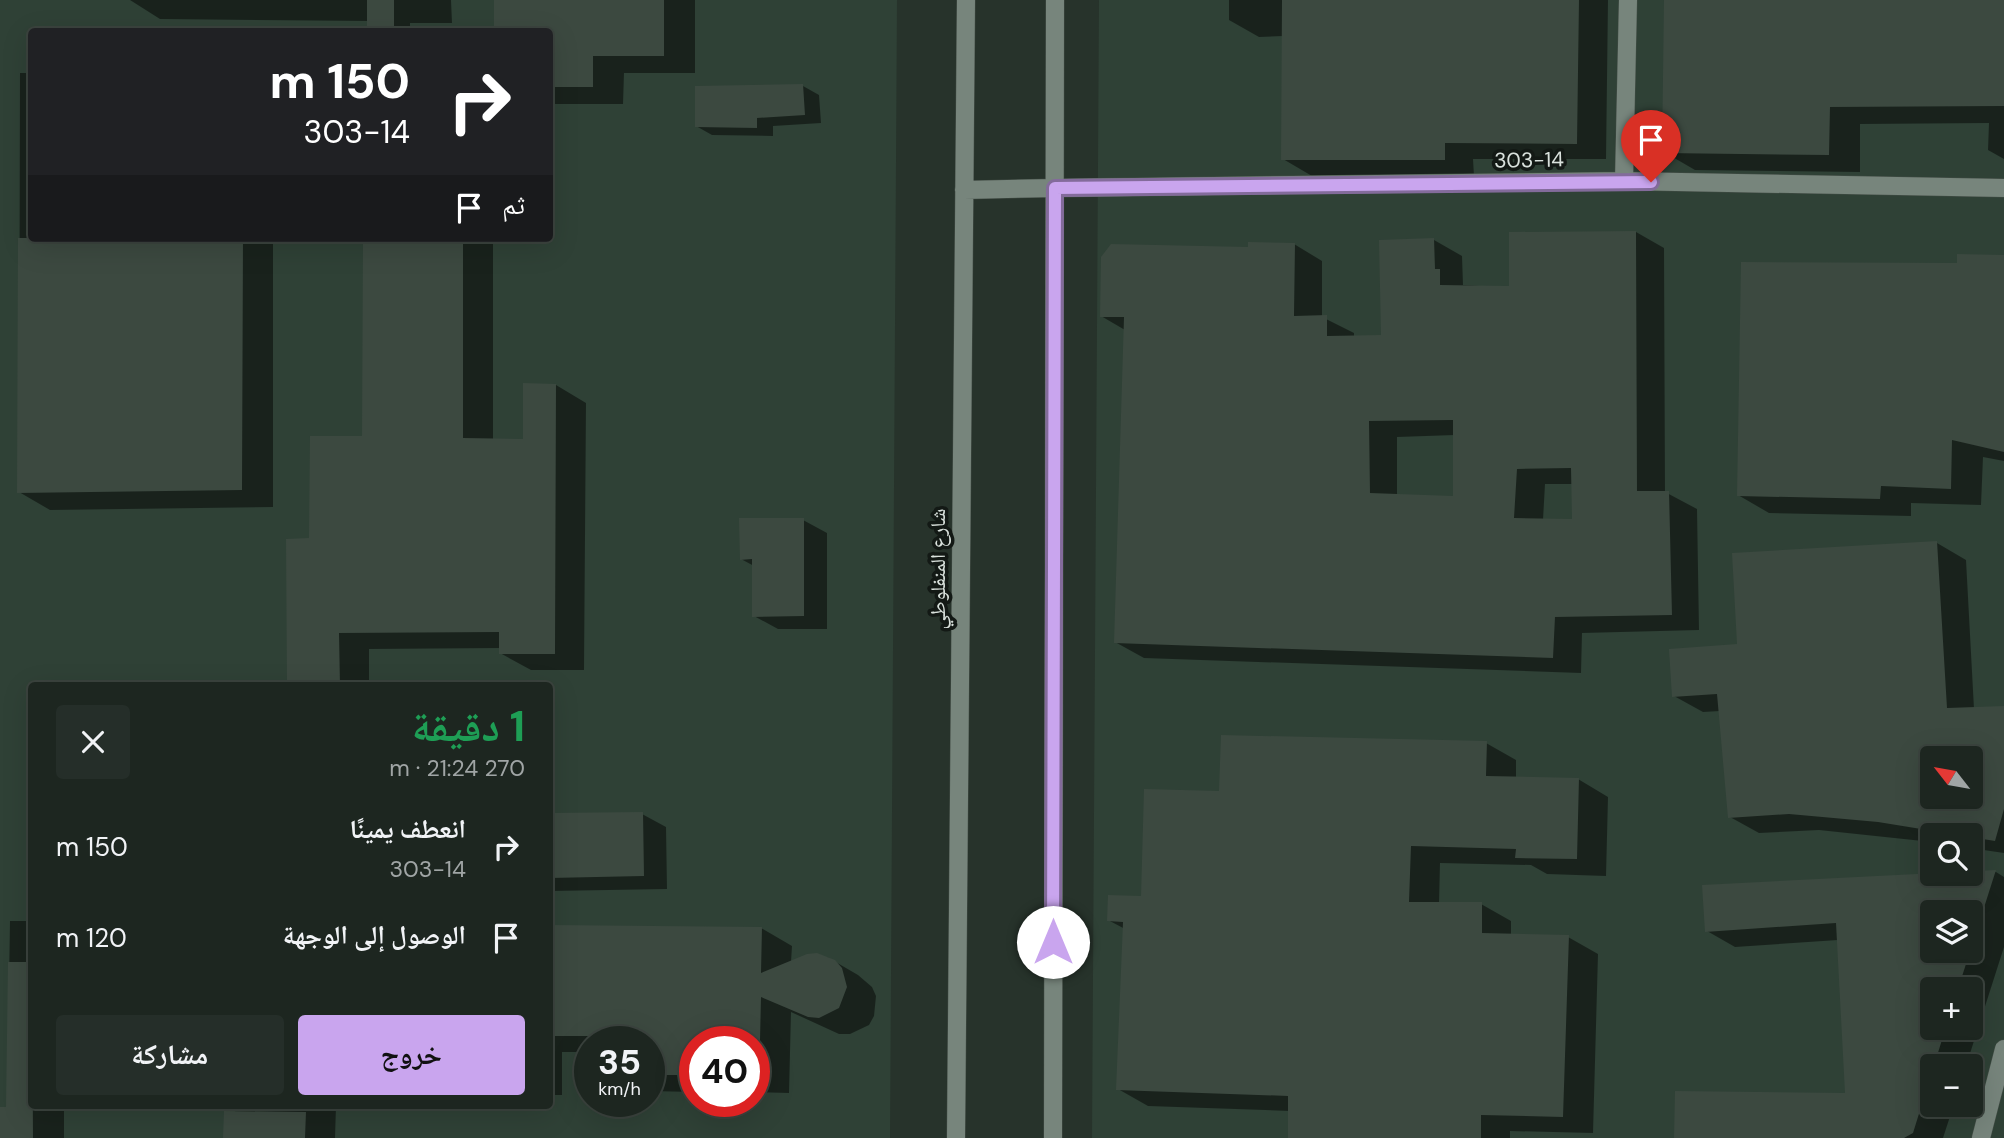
<!DOCTYPE html>
<html lang="ar">
<meta charset="utf-8">
<style>
:root{--surface:#1d2620;--page:#252e29;--text:#f1f3f6;--muted:#a0a5a5;--line:#3b433e;--accent:#c9a5ee}
body{margin:0;font-family:"DM Sans","Noto Naskh Arabic",sans-serif;background:var(--page);color:var(--text);direction:rtl;height:100vh;display:flex;flex-direction:column;font-size:26px;white-space:nowrap}
*{box-sizing:border-box;margin:0}
p{font-size:23px;color:var(--muted)}
.icon{flex:none;width:38px;height:38px;fill:none;stroke:currentColor;stroke-width:2;stroke-linecap:round;stroke-linejoin:round}
.map{position:relative;flex:1;overflow:hidden;direction:ltr}
.drawer{position:absolute;left:28px;top:682px;width:525px;height:427px;display:flex;flex-direction:column;background:var(--surface);border-radius:7px;box-shadow:0 7px 28px #0002,0 0 0 2px var(--line);direction:rtl}
.drawer>*{flex:none}
.hud{position:absolute;left:28px;top:28px;width:525px;height:214px;border-radius:7px;box-shadow:0 7px 28px #0002,0 0 0 2px var(--line);direction:rtl;background:#202124;color:#fff;overflow:hidden}
.needle{width:46px;rotate:301deg}
.tools{position:absolute;left:1920px;top:746px;display:grid;gap:14px}
.tools a{display:grid;place-items:center;width:63px;height:63px;border-radius:7px;background:var(--surface);box-shadow:0 7px 28px #0002,0 0 0 2px var(--line);font-size:35px}
.speed{position:absolute;left:574px;top:1026px;display:flex;gap:14px;font-size:35px;font-weight:700;text-align:center}
.speed>*{display:grid;place-content:center;width:91px;height:91px;border-radius:50%;background:var(--surface);box-shadow:0 7px 28px #0002,0 0 0 2px var(--line);line-height:1}
.speed small{font-size:18px;font-weight:400}
.speed .limit{border:10px solid #d22;background:#fff;color:#111}
.pin{position:absolute;display:grid;place-items:center;width:60px;height:60px;color:#fff;margin:-72px -30px;border-radius:50% 50% 50% 0;rotate:-45deg;box-shadow:0 0 7px #0007}
.pin .icon{rotate:45deg}
.me{position:absolute;width:77px;margin:-38px;rotate:0deg;stroke-linejoin:round;filter:drop-shadow(0 0 5px #0008)}
.turn{display:flex;align-items:center;gap:24px;height:147px;padding:0 28px;font-size:32px}
.turn .icon{width:91px;height:91px;stroke-width:2.5}
.turn b{display:block;font-size:49px;line-height:60px}
.then{display:flex;align-items:center;height:66px;padding:0 28px;background:#0003;gap:14px;font-size:26px}
.round{display:grid;place-items:center;flex:none;width:74px;height:74px;border-radius:7px;background:var(--page)}
.summary{display:flex;align-items:center;justify-content:space-between;height:119px;padding:0 28px}
h1{font-size:42px;font-weight:700;line-height:52px;color:#1e9e55}
.primary-button{display:flex;gap:14px;margin-top:auto;padding:14px 28px}
.primary-button a{flex:1;height:80px;border-radius:7px;background:var(--accent);color:#111;font-size:28px;font-weight:700;line-height:80px;text-align:center}
.primary-button a+a{background:var(--page);color:var(--text)}
ul{padding:0;list-style:none}
li{display:flex;align-items:center;gap:21px;height:91px;padding:0 28px}
li div{flex:1}
li b{display:block;font-size:26px}
li em{font-style:normal}
.map>svg:first-child{display:block}
.built{fill:#2f4136;fill-rule:evenodd}
.shadow{fill:#0007;fill-rule:evenodd}
.building{fill:#3c4940;fill-rule:evenodd}
.lines{fill:none;stroke-linecap:round;stroke-linejoin:round}
.street-casing{stroke:#444e47;stroke-width:19}
.secondary-casing{stroke:#444e47;stroke-width:19}
.street{stroke:#77857c;stroke-width:18}
.secondary{stroke:#77857c;stroke-width:18}
.route-casing{stroke:#836b9b;stroke-width:18}
.route{stroke:#c9a5ee;stroke-width:12}
.labels{text-anchor:middle;dominant-baseline:central;stroke-width:7;stroke-linejoin:round;paint-order:stroke}
.street-label{font-size:21px;fill:#d9e1dc;stroke:#131915}
</style>
<div class="map">
<svg width="2004" height="1138" viewBox="0 0 2004 1138">
<rect width="100%" height="100%" fill="#27332b"/>
<path class="built" d="M0,0H897L890,1138H0ZM32,32H550V238H32ZM32,686H550V1106H32ZM590,1041H649V1101H590ZM695,1041H754V1101H695Z
M1099,0H2004V1138H1092ZM1932,758H1970V796H1932ZM1932,835H1970V873H1932ZM1932,912H1970V950H1932ZM1932,989H1970V1027H1932ZM1932,1066H1970V1104H1932Z"/>
<path class="shadow" d="M130,0H451L452,23H410V32H369V21L160,19Z
M496,0H695V73H624L623,104H550V32Z
M1229,0H1608L1606,159H1473L1474,176H1312L1283,159V36L1259,37L1229,20Z
M1666,0H2004V159L1988,150L1989,123L1860,124V172L1695,170L1664,152Z
M20,73H32V238H273V507L50,510L19,492Z
M803,86L819,95L821,123L773,126V136L712,135L696,126Z
M1636,232L1664,248L1665,492L1697,509L1699,630L1582,633L1581,673L1144,658L1115,642L1125,330L1101,316L1250,248L1294,244L1322,261V317L1354,333V337L1383,336L1434,240L1462,256L1463,285L1511,288ZM1455,435L1454,498L1397,496V437ZM1545,484H1573L1574,521L1543,520Z
M364,238H493V440L524,441L556,385L586,403L584,670H531L500,653V648L369,649V686H288L310,540L364,438Z
M2004,257V461L1983,457L1981,505L1911,503V516L1769,513L1738,495L1959,265Z
M803,520L827,533V629H778L754,616V566L741,559Z
M1937,543L1966,560L1974,709L2004,708V853L1970,848V835H1932V842L1819,830L1759,833L1730,817L1720,711L1703,712L1674,696L1739,645ZM1932,758H1970V796H1932Z
M1486,743L1516,760V778L1578,779L1608,797L1606,876L1547,874L1531,865L1440,863L1439,904H1481L1511,921V935L1568,937L1598,954L1593,1133L1510,1131V1138H1290V1111L1148,1106L1118,1089L1125,929L1108,920L1143,898L1220,793Z
M642,814L666,827L667,889L550,891V815Z
M1996,872L2004,877V947L1966,1066H1932V1104H1954L1943,1138H1676L1847,1095L1838,940L1735,947L1707,931L1704,887ZM1932,912H1970V950H1932ZM1932,989H1970V1027H1932Z
M10,921H32V1106H64V1138H0V1109H7Z
M550,926L761,928L792,946L791,962L827,957L858,975L872,987L876,996L874,1016L869,1025L850,1034H839L791,1012L789,1093L754,1092V1041H695V1092L649,1091V1041H590V1052H562V1095H550Z
M237,1106H336L335,1138H225Z"/>
<path class="building" d="M367,0H394V32H367Z
M494,0H664V56H593V87H550V32H494Z
M1282,0H1579L1577,144L1445,143V160H1281Z
M1664,0H2004V106L1830,107L1829,155L1662,153Z
M803,84L805,115L757,118V128L695,127V86Z
M1636,231L1637,491H1669L1672,615L1555,617L1553,658L1114,643L1124,317H1100L1101,257L1111,244L1248,247V242L1295,243L1294,316L1327,315V336L1381,335L1379,240L1434,238L1435,269H1440V285L1509,286V232ZM1453,420V496L1370,493L1369,421ZM1571,468L1572,519L1514,518L1517,469Z
M18,238H243L242,490L17,493Z
M363,238H463V438L523,439V383L556,384L555,654H499V632L339,633L340,686H287L286,539L309,538L310,436H362Z
M1957,254L2004,255V452L1952,440L1951,489L1881,486L1880,499L1737,496L1741,262L1957,263Z
M739,518H804V616L752,617V559L740,560Z
M1937,541L1947,708L2004,706V809L1995,841L1878,822L1789,814L1728,818L1717,694L1672,697L1669,649L1737,644L1732,553ZM1932,758H1970V796H1932Z
M1221,735L1487,741L1486,776L1579,778L1577,859L1515,858L1516,849L1411,846L1409,902H1482V933L1569,935L1563,1117L1481,1115V1138H1288V1096L1116,1090L1123,922L1107,921L1108,895L1141,896L1144,789L1219,791Z
M643,812L644,876L550,878V813Z
M1996,870L1958,989H1932V1027H1946L1913,1133L1904,1138H1674L1675,1091L1845,1093L1836,923L1705,932L1702,885ZM1932,912H1970V950H1932Z
M550,925L762,927L761,973L807,954L817,953L835,960L842,968L847,987L839,1008L819,1018L808,1017L761,997L760,1041H695V1075H649V1041H589V1036H550Z
M8,962H32L33,1138H0V1107H6Z
M224,1111L306,1112L305,1138H223Z"/>
<g class="lines">
<g class="street-casing">
<path id="street" d="M1624,181L1628,0
M1055,188L1624,181L2004,188
M1981,1138L2004,1049"/>
</g>
<g class="secondary-casing">
<path id="secondary" d="M964,190L1055,188
M956,1138L966,0
M1053,1138L1055,0"/>
</g>
<use href="#street" class="street"/>
<use href="#secondary" class="secondary"/>
</g>
<g class="lines">
<g class="route-casing">
<path id="route" d="M1053,942L1055,188L1651,182"/>
</g>
<use href="#route" class="route"/>
</g>
<g class="labels">
<g class="street-label">
<text transform="translate(1529 160) rotate(-1)">303-14</text>
<text transform="translate(938 569) rotate(-90)">شارع المنفلوطي</text>
</g>
</g>
</svg>
<div class="tools">
<a><svg class="needle" viewBox="-14 -14 28 28"><path d="M0-13l5 13h-10z" fill="#e53935"/><path d="M0 13l5-13h-10z" fill="#a0a5a5"/></svg></a>
<a><svg class="icon" aria-label="search" viewBox="0 0 24 24"><circle cx="10" cy="10" r="6"/><path d="M15 15l6 6"/></svg></a>
<a><svg class="icon" aria-label="layers" viewBox="0 0 24 24"><path d="M12 4l9 5-9 5-9-5zM3 14l9 5 9-5"/></svg></a>
<a>+</a>
<a>−</a>
</div>
<div class="speed"><div>35<small>km/h</small></div><div class="limit">40</div></div>
<div class="pin" style="left:1651px;top:182px;background:#d93025"><svg class="icon" aria-label="arrive" viewBox="0 0 24 24"><path d="M6 21V4h12l-3 4 3 4H6"/></svg></div>
<svg class="me" style="left:1053px;top:942px" viewBox="-20 -20 40 40"><circle r="19" fill="#fff"/><path d="M0-13L10 11 0 6-10 11z" fill="#c9a5ee"/></svg>
<div class="hud">
<div class="turn"><svg class="icon" aria-label="right" viewBox="0 0 24 24"><path d="M7 20v-9h11M14 6l5 5-5 5"/></svg><div><b>150 m</b>303-14</div></div>
<div class="then">ثم<svg class="icon" aria-label="arrive" viewBox="0 0 24 24"><path d="M6 21V4h12l-3 4 3 4H6"/></svg></div>
</div>
<section class="drawer">
<div class="summary"><div><h1>1 دقيقة</h1><p>270 m · 21:24</p></div><a class="round"><svg class="icon" aria-label="close" viewBox="0 0 24 24"><path d="M6 6l12 12M18 6L6 18"/></svg></a></div>
<ul>
<li><svg class="icon" aria-label="right" viewBox="0 0 24 24"><path d="M7 20v-9h11M14 6l5 5-5 5"/></svg><div><b>انعطف يمينًا</b><p>303-14</p></div><em>150 m</em></li>
<li><svg class="icon" aria-label="arrive" viewBox="0 0 24 24"><path d="M6 21V4h12l-3 4 3 4H6"/></svg><div><b>الوصول إلى الوجهة</b></div><em>120 m</em></li>
</ul>
<div class="primary-button"><a>خروج</a><a>مشاركة</a></div>
</section>
</div>
